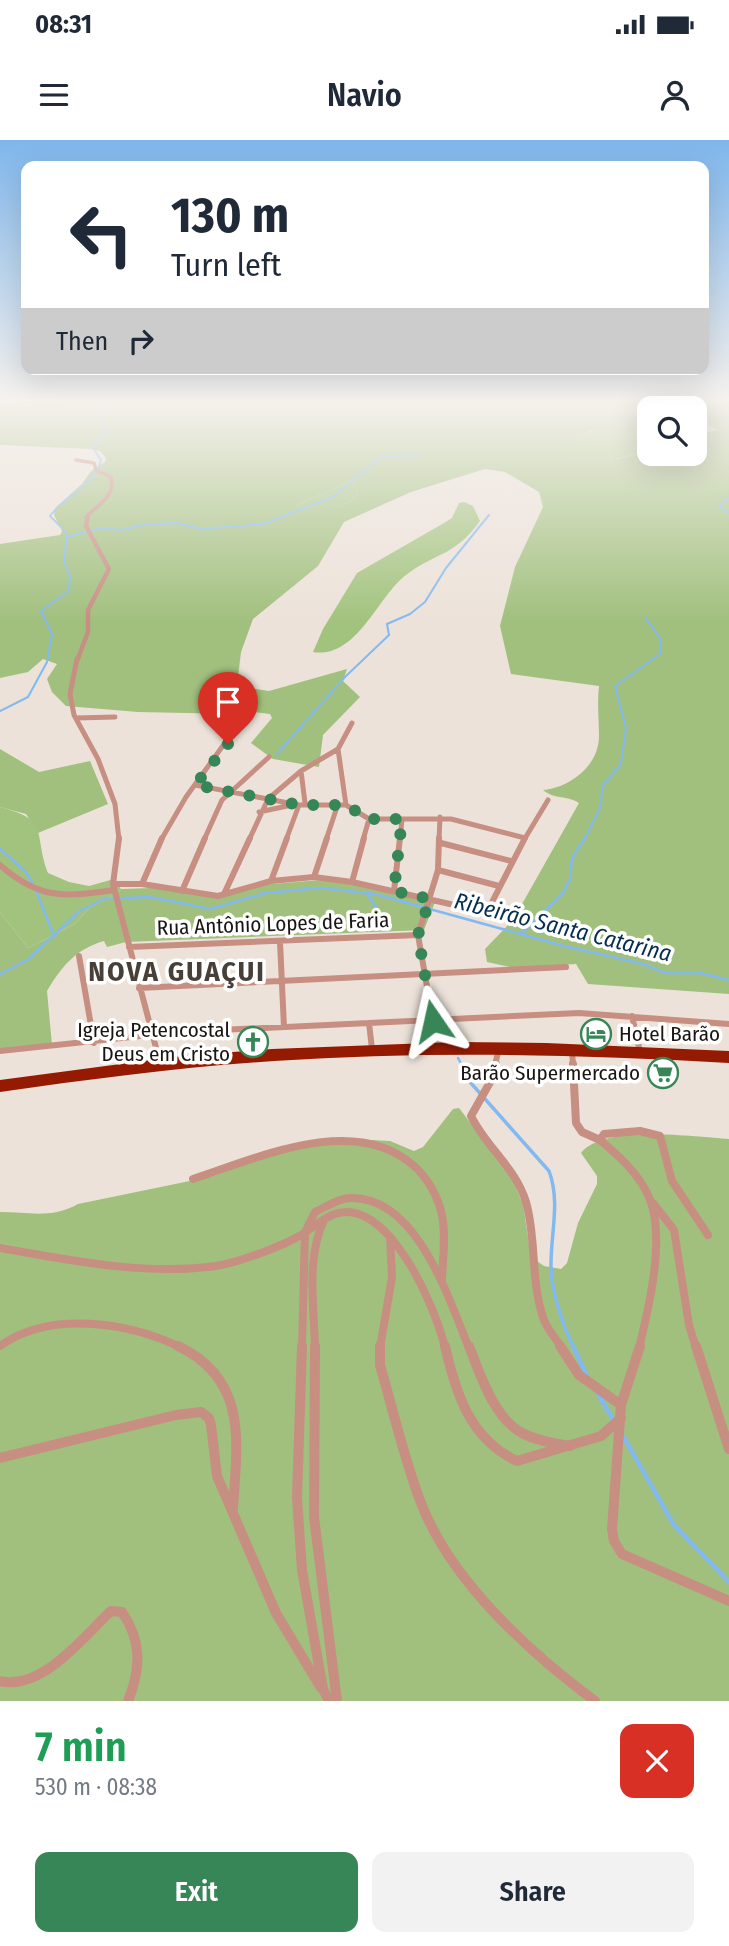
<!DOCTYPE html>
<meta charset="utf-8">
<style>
:root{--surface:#fff;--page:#f2f2f3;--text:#1f2937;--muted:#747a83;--accent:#378657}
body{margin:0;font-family:"Fira Sans Condensed",sans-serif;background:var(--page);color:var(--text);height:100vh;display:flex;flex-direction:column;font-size:26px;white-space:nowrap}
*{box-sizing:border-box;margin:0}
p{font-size:23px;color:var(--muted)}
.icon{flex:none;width:38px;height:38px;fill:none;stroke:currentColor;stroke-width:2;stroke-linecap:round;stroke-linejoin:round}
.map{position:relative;height:1561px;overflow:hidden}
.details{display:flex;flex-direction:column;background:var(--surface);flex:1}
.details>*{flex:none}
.hud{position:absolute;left:21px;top:21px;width:688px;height:214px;border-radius:14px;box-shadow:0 7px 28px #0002;background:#fff;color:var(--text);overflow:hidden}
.tools{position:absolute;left:637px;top:256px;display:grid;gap:14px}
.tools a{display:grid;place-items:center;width:70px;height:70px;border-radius:14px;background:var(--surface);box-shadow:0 7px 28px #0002;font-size:35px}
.pin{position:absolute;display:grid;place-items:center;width:60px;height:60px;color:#fff;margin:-72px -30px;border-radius:50% 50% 50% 0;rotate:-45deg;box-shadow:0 0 7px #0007}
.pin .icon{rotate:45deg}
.me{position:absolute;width:77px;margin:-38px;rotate:349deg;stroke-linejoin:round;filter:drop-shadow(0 0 5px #0008)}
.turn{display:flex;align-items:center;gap:24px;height:147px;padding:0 35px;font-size:32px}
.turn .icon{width:91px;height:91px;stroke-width:2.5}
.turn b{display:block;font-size:49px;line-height:60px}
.then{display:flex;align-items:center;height:66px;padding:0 35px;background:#0003;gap:14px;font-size:26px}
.round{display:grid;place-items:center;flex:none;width:74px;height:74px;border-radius:14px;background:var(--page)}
.headline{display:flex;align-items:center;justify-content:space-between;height:119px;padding:0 35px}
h1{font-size:42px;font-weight:600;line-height:52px;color:#1e9e55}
.action{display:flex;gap:14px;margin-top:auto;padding:14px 35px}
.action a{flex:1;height:80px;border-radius:14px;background:var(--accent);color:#fff;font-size:28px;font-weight:600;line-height:80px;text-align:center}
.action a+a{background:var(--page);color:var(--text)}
.status{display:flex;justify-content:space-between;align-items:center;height:49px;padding:0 35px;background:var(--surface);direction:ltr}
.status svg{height:19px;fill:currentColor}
header{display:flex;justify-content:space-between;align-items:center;height:91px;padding:0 35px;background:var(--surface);font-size:32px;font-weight:600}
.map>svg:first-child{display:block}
.green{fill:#a1c07e;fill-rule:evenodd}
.forest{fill:#a2c37e}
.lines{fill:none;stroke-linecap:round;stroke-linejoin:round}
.stream-far3{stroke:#82b9f1;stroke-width:2}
.stream-far2{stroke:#82b9f1;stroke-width:2.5}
.stream-far1{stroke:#82b9f1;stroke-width:3.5}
.stream{stroke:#82b9f1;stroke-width:4.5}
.street-far5{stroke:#c78e82;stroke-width:3.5}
.street-far4{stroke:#c78e82;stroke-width:4.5}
.street-far3{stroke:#c78e82;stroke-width:5}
.street-far2{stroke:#c78e82;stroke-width:6}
.street-far1{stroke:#c78e82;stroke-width:8}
.street{stroke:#c78e82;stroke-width:10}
.highway{fill:#941a02;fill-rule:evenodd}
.route{stroke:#378657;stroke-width:12;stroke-dasharray:0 21.6}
.labels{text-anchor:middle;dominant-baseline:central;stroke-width:7;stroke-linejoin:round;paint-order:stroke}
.street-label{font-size:21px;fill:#181512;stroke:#fff}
.poi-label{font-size:21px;fill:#181512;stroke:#fff;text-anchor:end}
.water-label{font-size:23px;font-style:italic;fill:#052e52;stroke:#fff}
.district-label{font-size:28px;font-weight:bold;letter-spacing:2px;fill:#483f38;stroke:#fff}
</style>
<div class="status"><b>08:31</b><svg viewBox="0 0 49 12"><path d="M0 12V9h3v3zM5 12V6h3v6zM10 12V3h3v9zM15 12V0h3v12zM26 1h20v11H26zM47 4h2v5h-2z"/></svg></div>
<header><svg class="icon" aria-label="menu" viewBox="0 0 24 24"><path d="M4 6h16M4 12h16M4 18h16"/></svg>Navio<svg class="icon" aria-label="person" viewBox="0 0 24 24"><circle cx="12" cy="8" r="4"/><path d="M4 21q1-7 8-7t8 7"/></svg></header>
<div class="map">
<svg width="729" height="1561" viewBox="0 0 729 1561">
<rect width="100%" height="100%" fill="#ece2d9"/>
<path class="green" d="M23,262H729V854L588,844L576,824L514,828L487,822L485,809L513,780L579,663C567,655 555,660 543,650C569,648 599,626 599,596C599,580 597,563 599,546L511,534L500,486L515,427L543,367L539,352L505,332L485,329L411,352L344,382L318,426L253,479L241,512L237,546L269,551L347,529L343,541L360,557L323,595L319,627L273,619L251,603L272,578L270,574L238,570L235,574L138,572L66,566L52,552L47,539L57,524L43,519L28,532L0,538V404L60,395L62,391L54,375L55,368L82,344L91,331L105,322L106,318L100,311L91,309L0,305V288L24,276ZM649,268H695V282L700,281L717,290L695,295V313H649V309C622,321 591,326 565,310L590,291L649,286ZM350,341L358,345L357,357L339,368L295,366Z
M0,609L39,632L90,621L108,664L38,693L26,674L0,667Z
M321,740L344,742L435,762L424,790L126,802L107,807L104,801C76,809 62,826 47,851L52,905L0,909V772L28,808L75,784L90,767L115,755L121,749L152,748L220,758L260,745Z
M459,968L511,1036L523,1064L531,1117L544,1126L561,1129L567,1123L578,1083L597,1044V1036L581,1013C604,984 693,997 729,999V1561H0V1072C29,1072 51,1079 78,1064L214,1036L286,1009L336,998L390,1001L414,1011L423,1007L453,969Z"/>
<path class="forest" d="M0,262H23L24,276L0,288Z
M649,286V309C624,319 593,326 567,316L565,310C589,283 615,288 649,286Z
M350,341L358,345L357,357L339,368L301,377L295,366Z
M464,362L473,366L480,381C454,417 436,412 406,435C377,457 357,519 313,512L323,489L357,433L444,383L452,378L459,363Z
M0,667C51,680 33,693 48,733L69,742L89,746L114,739L121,749L115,755L90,767L75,784L28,808L0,772Z"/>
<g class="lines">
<path class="stream-far3" d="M729,357L719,366L729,373
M67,397L100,388L120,390L144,385L177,383L201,389L264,384L333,357L382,317L420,314
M0,571L28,557L47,522L52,494L41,471L69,451L70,436L64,421L67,393L50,376C65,355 95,346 101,320L93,308L108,290L96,270L109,267L108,262
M277,614L345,537L389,495L387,484L410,474L425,462L446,428L489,375
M584,700L601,666L602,647L621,624L626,588L615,546L660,514V498L646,478"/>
<path class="stream-far2" d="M0,709L26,732L33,744
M36,750L54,796
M366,752L377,769
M521,794L563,753L570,739L572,718L585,698
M0,834L29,819L78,772L104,759L149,757L210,769L266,753L320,748L375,754L564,806L643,824L665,833H700L729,840
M458,918L462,925"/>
<path class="stream-far1" d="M461,924L470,942L549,1031C561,1063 550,1095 551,1129C552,1153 563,1186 574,1208"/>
<path class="stream" d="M573,1206L587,1236
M598,1254L614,1281
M623,1296L674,1385L729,1442"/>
<path class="street-far5" d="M76,320L94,323L96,330L111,337C116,356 98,365 86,377"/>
<path class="street-far4" d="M77,521L88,492V470L109,429L86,386L88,376"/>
<path class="street-far3" d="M77,519L70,554L74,575L98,619L115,664L119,700
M76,578L115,577
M301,631L305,663
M195,645L299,665H346L369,679H451L525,698
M346,665L338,609L352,583
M259,672L292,665
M161,700L186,657L245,575
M204,700L222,660L269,617
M249,700L268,659L301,631L338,609
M286,700L299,665
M326,700L338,664
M363,700L369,679
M400,700L402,679
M439,700L440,677
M524,700L548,660"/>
<path class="street-far2" d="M119,698L113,744L160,923
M441,703L511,721
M0,725C39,760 65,757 114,750
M438,730L499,746
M314,737L327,698
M271,741L287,698
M352,742L364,698
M113,744H142L218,756L271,741L314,737L352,742L481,771L490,766L525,698
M142,744L162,698
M182,751L205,698
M394,751L400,698
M224,754L250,698
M280,802L284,887
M129,807L418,795
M79,816L94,903
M139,848L566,827
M632,876L640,912
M433,881L418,795L438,730L439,698
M369,883L372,909
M572,910L573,925
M0,911L178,892L579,873L729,884
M495,925L499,908"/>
<path class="street-far1" d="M496,924L493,937L471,976C486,1007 516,1028 526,1062C537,1100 530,1142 544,1180C548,1190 556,1199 562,1208
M573,924L576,983L582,992L600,1000
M193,1039C258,1018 353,973 413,1025C427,1037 438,1056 442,1075C446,1096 443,1118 442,1139
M653,1063L674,1090L689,1185L696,1208
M0,1108C69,1120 146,1136 216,1126C237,1123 283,1106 301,1095C311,1089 321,1080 332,1075C387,1052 436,1168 445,1208
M0,1206C50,1170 129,1182 182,1208
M302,1208L305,1092L315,1072C326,1067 339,1058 351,1058C417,1057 448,1157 469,1208
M315,1208C314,1166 306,1118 324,1080
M380,1208L392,1137L390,1097
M639,1208C649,1167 666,1097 649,1057C639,1034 619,1016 600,1000L604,994L640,991L660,996L672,1041L708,1095"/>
<path class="street" d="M178,1206C249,1240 237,1303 233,1369
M302,1206L297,1358L302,1430L323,1549L329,1561
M315,1206L314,1377L337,1561
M380,1206V1225C393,1270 404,1319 421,1363C451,1441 530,1513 595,1561
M445,1206C456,1254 470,1299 517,1321L601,1296L621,1278
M469,1206C480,1234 494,1278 522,1293C537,1301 554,1303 570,1306
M560,1206L579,1235L621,1265L640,1206
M696,1206L729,1309
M621,1265L612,1389L614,1401L622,1414L729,1461
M0,1318L176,1275L201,1272L209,1278L211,1285L217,1336L276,1473L321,1548
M0,1541C42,1551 83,1497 111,1471L122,1472C142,1501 141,1529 128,1561"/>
<path class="highway" d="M455,902L546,903L729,911V923C577,914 426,911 274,921C182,927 91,939 0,952V940L181,916L272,909Z"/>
</g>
<linearGradient id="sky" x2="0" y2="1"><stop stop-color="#7fb6ec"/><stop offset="0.54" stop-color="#f6f2ee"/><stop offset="1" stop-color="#f6f2ee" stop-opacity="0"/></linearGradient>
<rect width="729" height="481" fill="url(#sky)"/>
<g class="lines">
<path class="route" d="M228,604L195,645L299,665H346L369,679H402L394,751L430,759L418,795L433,881"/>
</g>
<defs>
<g id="hotel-ring" transform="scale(1.575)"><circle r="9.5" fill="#fff" stroke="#378657" stroke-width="1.5"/><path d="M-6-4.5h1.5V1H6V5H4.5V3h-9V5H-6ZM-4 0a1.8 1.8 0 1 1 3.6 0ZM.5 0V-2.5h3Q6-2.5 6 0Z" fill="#378657"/></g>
<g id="church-ring" transform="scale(1.575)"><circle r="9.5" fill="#fff" stroke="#378657" stroke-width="1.5"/><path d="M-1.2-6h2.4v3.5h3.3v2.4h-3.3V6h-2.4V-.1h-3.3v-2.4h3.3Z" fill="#378657"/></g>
<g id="supermarket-ring" transform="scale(1.575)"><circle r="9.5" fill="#fff" stroke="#378657" stroke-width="1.5"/><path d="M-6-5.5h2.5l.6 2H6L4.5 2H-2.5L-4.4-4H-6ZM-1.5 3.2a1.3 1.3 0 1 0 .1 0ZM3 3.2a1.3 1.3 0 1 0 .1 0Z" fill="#378657"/></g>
</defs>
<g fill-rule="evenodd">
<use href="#hotel-ring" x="596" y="894"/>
<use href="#church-ring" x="253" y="902"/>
<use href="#supermarket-ring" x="663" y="933"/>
</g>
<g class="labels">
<g class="street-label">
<text transform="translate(273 784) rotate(-2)">Rua Antônio Lopes de Faria</text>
</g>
<g class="poi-label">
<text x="230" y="890">Igreja Petencostal<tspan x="230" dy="24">Deus em Cristo</tspan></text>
<text x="619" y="894" text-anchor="start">Hotel Barão</text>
<text x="640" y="933">Barão Supermercado</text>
</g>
<g class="water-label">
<text transform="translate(563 787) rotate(14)">Ribeirão Santa Catarina</text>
</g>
<g class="district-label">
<text x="177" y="831">NOVA GUAÇUI</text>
</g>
</g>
</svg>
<div class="tools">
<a><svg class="icon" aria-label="search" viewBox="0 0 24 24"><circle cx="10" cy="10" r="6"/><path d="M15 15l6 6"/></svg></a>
</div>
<div class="pin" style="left:228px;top:604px;background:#d93025"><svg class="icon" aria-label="arrive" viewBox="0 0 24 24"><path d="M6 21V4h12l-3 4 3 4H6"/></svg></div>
<svg class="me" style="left:433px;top:881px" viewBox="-20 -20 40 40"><path d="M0-17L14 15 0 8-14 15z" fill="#378657" stroke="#fff" stroke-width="4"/></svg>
<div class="hud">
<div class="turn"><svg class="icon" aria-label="left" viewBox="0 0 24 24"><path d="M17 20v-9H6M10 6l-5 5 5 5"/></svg><div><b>130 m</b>Turn left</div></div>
<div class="then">Then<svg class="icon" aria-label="right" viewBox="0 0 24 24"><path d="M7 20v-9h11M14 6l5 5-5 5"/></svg></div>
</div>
</div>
<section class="details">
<div class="headline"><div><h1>7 min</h1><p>530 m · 08:38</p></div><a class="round" style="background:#d93025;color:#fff"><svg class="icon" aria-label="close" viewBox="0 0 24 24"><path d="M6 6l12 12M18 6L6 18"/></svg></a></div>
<div class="action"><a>Exit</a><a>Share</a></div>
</section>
